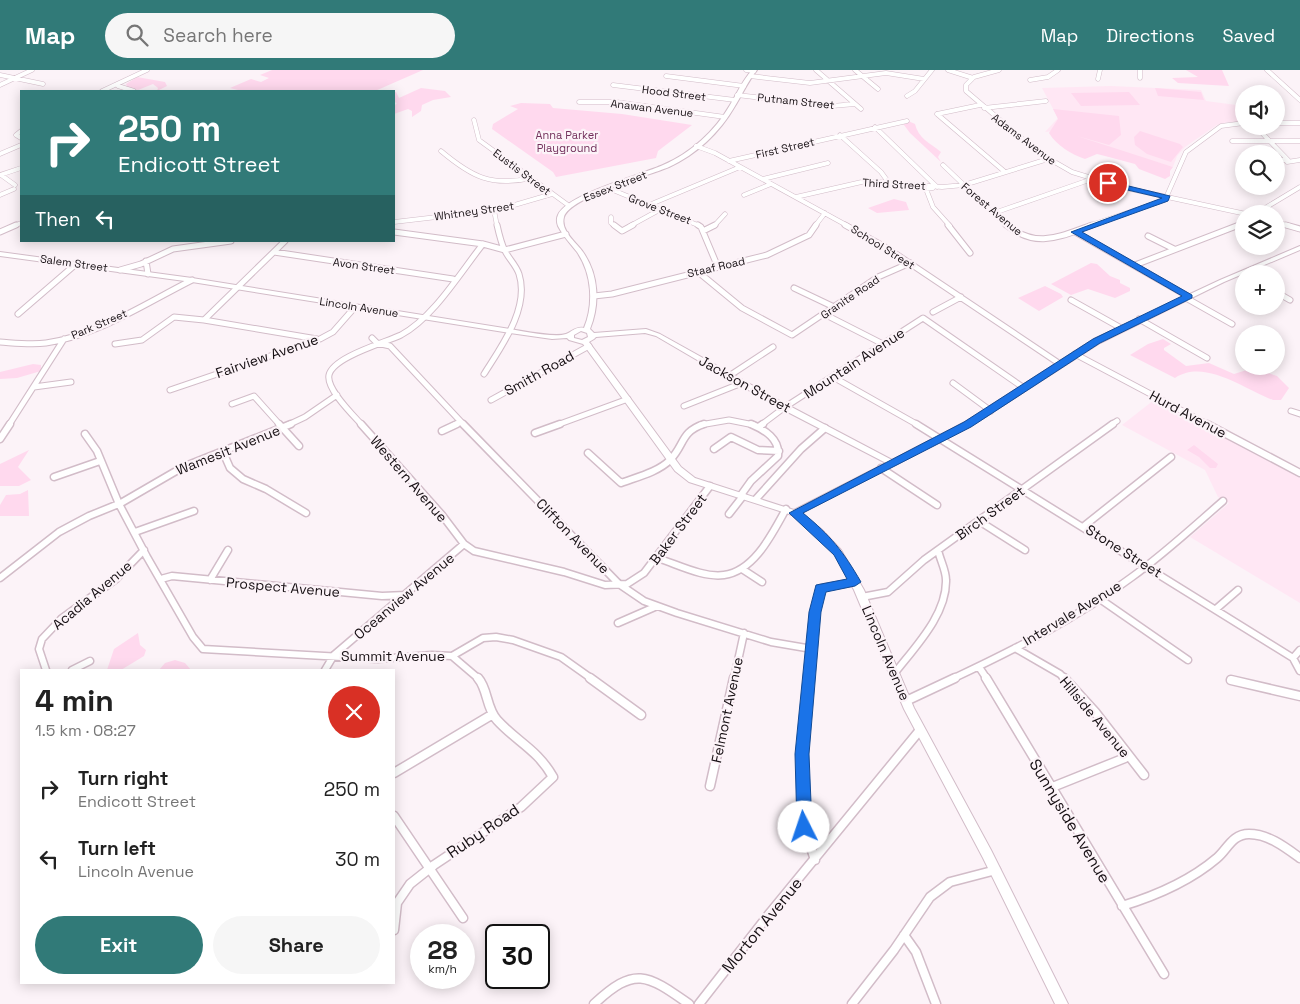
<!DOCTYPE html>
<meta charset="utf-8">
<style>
:root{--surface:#fff;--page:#f6f6f6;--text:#222;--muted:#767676;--accent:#317a78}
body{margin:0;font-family:"Space Grotesk",sans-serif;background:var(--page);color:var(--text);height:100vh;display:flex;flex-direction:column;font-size:19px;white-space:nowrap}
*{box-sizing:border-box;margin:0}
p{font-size:16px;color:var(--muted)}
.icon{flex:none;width:28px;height:28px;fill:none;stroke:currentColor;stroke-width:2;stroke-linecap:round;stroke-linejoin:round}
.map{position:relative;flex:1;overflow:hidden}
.panel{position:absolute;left:20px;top:599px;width:375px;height:315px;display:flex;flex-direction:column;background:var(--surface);border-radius:0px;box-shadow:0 2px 12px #0003}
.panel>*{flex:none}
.top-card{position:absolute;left:20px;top:20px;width:375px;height:152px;border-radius:0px;box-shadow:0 2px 12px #0003;background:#317a78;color:#fff;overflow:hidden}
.controls{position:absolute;left:1235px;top:15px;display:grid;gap:10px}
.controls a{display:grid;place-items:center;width:50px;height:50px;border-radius:50%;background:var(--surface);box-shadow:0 2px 12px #0003;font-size:25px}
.speed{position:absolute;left:410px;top:854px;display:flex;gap:10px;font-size:25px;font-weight:700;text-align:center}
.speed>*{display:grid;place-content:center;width:65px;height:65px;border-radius:50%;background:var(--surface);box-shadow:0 2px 12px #0003;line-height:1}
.speed small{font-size:12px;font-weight:400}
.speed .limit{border:2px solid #111;border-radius:8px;background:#fff;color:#111}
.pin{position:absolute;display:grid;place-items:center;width:42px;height:42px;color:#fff;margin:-21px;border:2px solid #fff;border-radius:50%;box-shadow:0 1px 5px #0007}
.me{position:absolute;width:55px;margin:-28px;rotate:356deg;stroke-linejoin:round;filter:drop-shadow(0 0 4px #0008)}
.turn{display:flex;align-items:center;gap:18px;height:105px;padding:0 15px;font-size:22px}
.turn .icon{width:65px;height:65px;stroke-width:2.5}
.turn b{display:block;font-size:35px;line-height:42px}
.then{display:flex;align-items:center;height:48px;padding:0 15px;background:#0003;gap:10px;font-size:19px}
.round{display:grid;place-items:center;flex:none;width:52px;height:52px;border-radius:26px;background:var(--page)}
.head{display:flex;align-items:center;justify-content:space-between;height:85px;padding:0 15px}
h1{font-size:30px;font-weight:700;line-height:38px}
.cta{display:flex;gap:10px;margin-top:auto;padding:10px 15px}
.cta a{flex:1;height:58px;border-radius:30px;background:var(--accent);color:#fff;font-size:20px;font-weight:700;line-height:58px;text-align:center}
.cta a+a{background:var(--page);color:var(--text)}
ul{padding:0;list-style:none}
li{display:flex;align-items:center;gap:15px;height:70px;padding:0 15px}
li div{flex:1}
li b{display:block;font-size:19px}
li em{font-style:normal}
header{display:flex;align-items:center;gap:30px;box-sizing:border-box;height:70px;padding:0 25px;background:var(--accent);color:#fff}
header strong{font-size:24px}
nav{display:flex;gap:28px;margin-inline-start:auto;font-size:18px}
.search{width:350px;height:45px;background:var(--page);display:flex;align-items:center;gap:12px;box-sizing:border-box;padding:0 18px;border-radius:28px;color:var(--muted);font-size:19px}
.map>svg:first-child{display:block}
.built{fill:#ffe7f4}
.green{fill:#ffd9ee}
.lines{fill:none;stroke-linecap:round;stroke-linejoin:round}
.street-far3-casing{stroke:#d2bcc8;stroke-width:5}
.street-far2-casing{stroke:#d2bcc8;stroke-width:7}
.street-far1-casing{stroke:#d2bcc8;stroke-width:9}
.street-casing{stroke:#d2bcc8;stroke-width:11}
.secondary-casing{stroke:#d2bcc8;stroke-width:2}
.street-far3{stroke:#fff;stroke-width:4}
.street-far2{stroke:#fff;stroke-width:5}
.street-far1{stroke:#fff;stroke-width:6}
.street{stroke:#fff;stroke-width:8}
.secondary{fill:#fff;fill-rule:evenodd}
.route{fill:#1a73e8;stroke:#114b97}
.labels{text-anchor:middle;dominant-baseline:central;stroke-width:4.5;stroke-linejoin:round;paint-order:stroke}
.far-street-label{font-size:11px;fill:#160f13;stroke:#fcf3f8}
.far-park-label{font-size:11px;fill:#73315c;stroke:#fcf3f8}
.street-label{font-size:14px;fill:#160f13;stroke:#fcf3f8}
.near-street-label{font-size:16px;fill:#160f13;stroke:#fcf3f8}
</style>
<header>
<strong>Map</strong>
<div class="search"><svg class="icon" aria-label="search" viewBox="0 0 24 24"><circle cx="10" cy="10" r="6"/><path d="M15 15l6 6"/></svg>Search here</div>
<nav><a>Map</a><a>Directions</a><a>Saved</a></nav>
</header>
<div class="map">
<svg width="1300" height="934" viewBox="0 0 1300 934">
<rect width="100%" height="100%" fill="#fcf3f8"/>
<path class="built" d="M1111,16L1201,20L1206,31L1244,36V52H1228L1217,55L1185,77L1177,86L1173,97L1053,61L1045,62L1058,48L1042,18Z
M1154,330L1300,408V533L1190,467L1229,433L1218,427L1205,400L1122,355Z"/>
<path class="green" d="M272,0H423L375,21H242L230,18L251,9L261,12L269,8L260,5Z
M1186,0H1222L1229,16L1178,13L1172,8L1198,7Z
M137,7L165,12L167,16L157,21L158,18L153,14L138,20L127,17L126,14Z
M421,18L445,21L451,27L433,30L422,35L421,41L412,47V41L408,39L394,44V36L397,33L394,32V22H396L399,28Z
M1155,18L1201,22L1204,30L1158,26Z
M1129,22L1140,35L1081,36L1071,23Z
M521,33L550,34L553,38L622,44L692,55L658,81L656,88L556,107L553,102L492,59L493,54L518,39L510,36Z
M1053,39L1119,46L1121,65L1109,75L1077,66L1170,96L1173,97L1170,101V106L1165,109L1139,99L1135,94L1105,86L1097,84L1085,89C1071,84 1057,76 1049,63L1058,49Z
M906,50L915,54C918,68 930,73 941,82L938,87L941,92L910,63L901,51Z
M1140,61L1180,74L1183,77L1171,92L1147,84L1135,75L1134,67Z
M894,129L906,132L909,140L877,143L868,138Z
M1091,193L1097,194L1110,206L1120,210V213L1130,218V221L1115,228L1088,219L1071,225L1051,214Z
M1045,216L1061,224L1063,227L1039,241L1018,228Z
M1163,269L1171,274L1164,278V280L1186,296L1209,293L1234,304L1253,298L1277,306L1289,318L1281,330H1273C1245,320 1205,288 1175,308L1130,285L1148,274Z
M33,294L41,295V301L17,308L0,309V302Z
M1194,375L1218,394L1216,398H1210L1199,387L1187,380Z
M29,380L18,397L31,410L19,416H0V394Z
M28,420L29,446H0V435L6,425L20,424Z
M138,563L140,575L146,580L144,586L121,600H107L114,579Z
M175,590L185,593L191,600H159L165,593Z"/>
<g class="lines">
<g class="street-far3-casing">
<path id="street-far3" d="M746,0L754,1
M816,0L861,39
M855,0L878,19
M948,0L973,8
M999,0L974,7L966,15V21L1039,83L1072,102L1121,117L1246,144
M1140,0V8
M1267,0L1300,30
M0,5L43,14
M666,6L744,16
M750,6L810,13L886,3L924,9
M1098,9L1100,0
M1030,10L1048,7L1058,0
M0,15L32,0
M613,15L735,30
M118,16L134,21
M102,21L147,0
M737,25L832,36L855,34
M907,26L915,21L932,0
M579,32H616L725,47
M984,38L1046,31
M937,44L1005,102
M937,44L980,35
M474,50L479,70L568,135
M1276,53H1300
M875,57L937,117
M21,61L16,65L21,68
M1263,64L1288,90
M840,65L881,102L889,113
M1232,71H1300
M696,76L715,83L848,156
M441,81C472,107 491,117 532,108
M0,84L21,75
M1276,90H1288
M729,91L907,51
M1287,92L1300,90
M943,95L1007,156
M0,105L21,98
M1,105L15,115
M763,109L828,93
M608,118L700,156
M933,118L926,119L933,137L950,156
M0,125L14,119
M744,125L771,114
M796,127L866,111L942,117L964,115L1048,89
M649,135L740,97
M494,140L497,156
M994,143L1092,109
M1255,144L1300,117
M611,147V153L615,156
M394,152L497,140L552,124
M1276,152L1290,156
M14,156L21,153
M630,156L661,139
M714,156L725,144
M815,156L825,143
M1088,156L1165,130L1186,82L1221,56L1244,53
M1236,156L1244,153"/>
</g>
<g class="street-far2-casing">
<path id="street-far2" d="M614,155L622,161L633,155
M698,155L701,157L717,195
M845,155L887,178L1060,294
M948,155L970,183
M1006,155C1038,179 1058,167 1092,155
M1286,155L1300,159
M703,161L715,155
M0,162L16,155
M394,162L483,174L505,180L566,164
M1075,162L1189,227
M1148,166L1174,179
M274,182L453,209
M146,191L148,204
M1135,195L1239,155
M120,200L141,194L173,179L231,171
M697,201L742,238L792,265L878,207L910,193
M794,218L834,237
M1276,222L1290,230
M594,226L612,224L767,185L809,165L816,155
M1186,228L1232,254
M1071,230L1121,258
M933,242L961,227
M18,244L76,194
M824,244L883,274
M1139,249L1207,288
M204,250L317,269
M372,268L377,273L390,276L464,355
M0,272C15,273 31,275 46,273C99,265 146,233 192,210
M115,274L142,270L174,247L204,250L285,171
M1075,284L1209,355
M484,304C501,277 530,238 519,204C516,195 509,189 505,181C501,173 499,164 497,155
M729,306L773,277
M833,307L918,355
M953,313L991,341
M34,317L71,312
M170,320L320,269L333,262L355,237
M491,330L589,276
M232,334L254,326L280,355
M684,336L742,313
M1291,341L1300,344
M9,355L64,269
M288,355L305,347L337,325
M362,355C353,345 326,319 329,305C333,287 384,273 401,265C433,248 460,203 483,174
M454,355L461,352
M557,355L628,329
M700,355L729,350L754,355
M761,355L785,337L923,248L1024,318
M1111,355L1117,351"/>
</g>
<g class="street-far1-casing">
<path id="street-far1" d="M279,354L299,376
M361,354L442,445L464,474L474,481L564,502L605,515L627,514L644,503L710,416
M463,354L619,514L644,531L677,543L771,572L812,579
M916,354L1293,588L1300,601
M1207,354L1300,403
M760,356L763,354
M442,361L457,354
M535,363L560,354
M85,364L97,381L119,434L147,487L193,567L203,579L377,589L432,585L452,586L483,568L496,567L513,570L561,587L592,609
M0,369L10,354
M714,379L731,367L758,380L779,381
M223,382L230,398L243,409L266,419L306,443
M588,383L621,413C637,407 658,402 670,390C685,375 680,362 704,354
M881,398L937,435
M54,407L100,391
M741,425L751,411L778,386C780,369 765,360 751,354
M756,429L801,379L825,358
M729,444L743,426
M979,451L1025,480
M1084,456L1171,387
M135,462L194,441
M657,488C677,494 703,508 724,505C755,501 773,462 786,439
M742,499L762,512
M0,508L59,462L89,446L121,433L183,397L291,354
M161,509L172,506L382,526L406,525
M210,510L228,480
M862,527L888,522L924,490L1113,354
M1100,529L1188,590
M1216,539L1238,520
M618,553L657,536
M1015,578L1060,604L1065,609
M452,586L479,609
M1293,588L1300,580
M979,597L987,609
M46,600L39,579L42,569L61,549L116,509L144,480
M72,600L90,591
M325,600L334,585L464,474
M894,604C914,578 947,545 946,510C946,500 940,490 938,480
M734,609L744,563
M809,609L815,542L821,518L855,512
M952,609C1014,580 1077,548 1132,507C1164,484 1193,457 1223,431"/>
</g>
<g class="street-casing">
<path id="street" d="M590,608L641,645
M809,608L802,683L803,753L815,790
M986,608L1164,904
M1064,608L1095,642L1144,705
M1231,610L1300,626
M906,631L955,608
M394,703L493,644
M710,716L734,608
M1050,718L1125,688L1126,685
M394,746L463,848
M1122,836C1155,826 1190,811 1217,788C1227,780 1232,764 1249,764C1268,764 1285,777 1300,788
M394,860L397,833L410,814L434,795L521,737L553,707C537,679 517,672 497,650C486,638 488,619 478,608
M904,865L916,882L936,934
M594,934C635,896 646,904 689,934
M699,934L770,843L920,660
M852,934L894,880L930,827L950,812L996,800"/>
</g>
<g class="secondary-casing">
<path id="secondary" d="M752,0H757C748,11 743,23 735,36C720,62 697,84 669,97C648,106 570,127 564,147C560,161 577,173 583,182C599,205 600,234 590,259L594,263L646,259L660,264L782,332L892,390L965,352L1094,269L1220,210L1300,176V180L1224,212L1100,273L971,356L801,443L822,460L841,480L864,520L914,638L991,780L1068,934H1055L983,788L904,639L854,520L835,484L816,464L792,445L689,412L675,401L583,274L569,270L567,268L552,269L510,263L192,212L0,186V182L192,208L510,259C523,261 554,268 566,264C572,262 576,256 584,258C594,234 592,204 577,182C570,173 563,166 558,156C557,153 556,149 558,145C567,124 641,105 663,95C691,83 715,61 730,35C737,23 743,10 752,0ZM581,261L587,263L588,267L582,270L574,268V265ZM645,263L656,266L776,336L886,393L794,440L695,408L681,397L589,272L594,269L596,267Z"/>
</g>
<use href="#street-far3" class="street-far3"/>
<use href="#street-far2" class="street-far2"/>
<use href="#street-far1" class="street-far1"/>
<use href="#street" class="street"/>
<use href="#secondary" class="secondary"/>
</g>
<path class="route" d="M1108,111L1170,126L1168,131L1082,162L1192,225V228L1100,273L971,357L803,443C831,466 843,481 861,512L855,516L826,522L821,542L809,684L812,757L810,762L804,764L799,762L797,757L795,684L809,542L816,515L847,509L834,485L789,443L964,352L1093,269L1182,226L1071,162L1162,128L1106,115V112Z"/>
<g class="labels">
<g class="far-street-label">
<text transform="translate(674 23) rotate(7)">Hood Street</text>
<text transform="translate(796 31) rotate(6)">Putnam Street</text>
<text transform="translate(652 38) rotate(7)">Anawan Avenue</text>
<text transform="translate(1024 69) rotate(37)">Adams Avenue</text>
<text transform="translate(785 78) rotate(-13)">First Street</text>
<text transform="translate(522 102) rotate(37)">Eustis Street</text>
<text transform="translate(894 114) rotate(3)">Third Street</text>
<text transform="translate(615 116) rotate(-21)">Essex Street</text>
<text transform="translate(660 139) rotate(21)">Grove Street</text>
<text transform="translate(992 139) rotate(40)">Forest Avenue</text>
<text transform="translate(474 141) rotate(-8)">Whitney Street</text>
<text transform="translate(883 177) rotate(32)">School Street</text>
<text transform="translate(74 193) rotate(8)">Salem Street</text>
<text transform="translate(364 196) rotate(8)">Avon Street</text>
<text transform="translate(716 197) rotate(-13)">Staaf Road</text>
<text transform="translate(850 227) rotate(-34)">Granite Road</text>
<text transform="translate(359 237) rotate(9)">Lincoln Avenue</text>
<text transform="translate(99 254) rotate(-23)">Park Street</text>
</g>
<g class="far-park-label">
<text x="567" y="65">Anna Parker<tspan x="567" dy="13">Playground</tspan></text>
</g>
<g class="street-label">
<text transform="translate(267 286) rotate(-19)">Fairview Avenue</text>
<text transform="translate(854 293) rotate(-33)">Mountain Avenue</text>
<text transform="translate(539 303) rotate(-29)">Smith Road</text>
<text transform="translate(745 314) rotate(29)">Jackson Street</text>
<text transform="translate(1188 344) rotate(28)">Hurd Avenue</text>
<text transform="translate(228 380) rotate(-22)">Wamesit Avenue</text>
<text transform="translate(409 409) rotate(49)">Western Avenue</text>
<text transform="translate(990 443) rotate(-36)">Birch Street</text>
<text transform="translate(678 459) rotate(-53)">Baker Street</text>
<text transform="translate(573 466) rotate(46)">Clifton Avenue</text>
<text transform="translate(1124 481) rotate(32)">Stone Street</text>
<text transform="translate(283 517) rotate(5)">Prospect Avenue</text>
<text transform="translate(92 525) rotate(-40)">Acadia Avenue</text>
<text transform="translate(404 526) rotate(-40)">Oceanview Avenue</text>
<text transform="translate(1072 543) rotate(-31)">Intervale Avenue</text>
<text transform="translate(886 583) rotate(67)">Lincoln Avenue</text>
<text x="393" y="586">Summit Avenue</text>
<text transform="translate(727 640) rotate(-78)">Felmont Avenue</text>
<text transform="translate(1095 647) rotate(50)">Hillside Avenue</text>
</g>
<g class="near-street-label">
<text transform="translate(1070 751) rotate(59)">Sunnyside Avenue</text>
<text transform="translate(483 761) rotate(-34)">Ruby Road</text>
<text transform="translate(762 855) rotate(-51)">Morton Avenue</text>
</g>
</g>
</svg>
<div class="controls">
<a><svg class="icon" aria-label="sound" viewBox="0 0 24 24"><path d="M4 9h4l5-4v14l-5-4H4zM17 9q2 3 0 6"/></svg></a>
<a><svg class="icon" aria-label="search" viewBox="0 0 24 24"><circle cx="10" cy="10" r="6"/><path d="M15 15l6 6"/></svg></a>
<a><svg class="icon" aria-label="layers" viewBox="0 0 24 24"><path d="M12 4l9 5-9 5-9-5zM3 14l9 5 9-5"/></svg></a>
<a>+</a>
<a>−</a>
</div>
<div class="speed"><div>28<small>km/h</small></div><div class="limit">30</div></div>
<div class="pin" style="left:1108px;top:113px;background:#d93025"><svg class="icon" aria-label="arrive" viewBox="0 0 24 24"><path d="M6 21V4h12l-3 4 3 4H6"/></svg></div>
<svg class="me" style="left:804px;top:757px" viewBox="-20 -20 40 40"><circle r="19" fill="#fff"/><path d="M0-13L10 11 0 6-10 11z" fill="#1a73e8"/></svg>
<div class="top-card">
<div class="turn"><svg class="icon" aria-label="right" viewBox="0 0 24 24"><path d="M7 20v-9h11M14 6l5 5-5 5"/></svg><div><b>250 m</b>Endicott Street</div></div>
<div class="then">Then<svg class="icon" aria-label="left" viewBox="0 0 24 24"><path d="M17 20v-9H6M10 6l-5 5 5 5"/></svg></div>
</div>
<section class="panel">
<div class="head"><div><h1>4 min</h1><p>1.5 km · 08:27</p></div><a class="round" style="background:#d93025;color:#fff"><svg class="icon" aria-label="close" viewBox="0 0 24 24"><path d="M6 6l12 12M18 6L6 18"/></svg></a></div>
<ul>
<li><svg class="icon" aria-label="right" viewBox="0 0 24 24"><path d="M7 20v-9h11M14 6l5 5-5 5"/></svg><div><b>Turn right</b><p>Endicott Street</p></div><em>250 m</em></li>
<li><svg class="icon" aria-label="left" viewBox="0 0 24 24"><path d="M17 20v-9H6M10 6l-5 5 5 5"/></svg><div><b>Turn left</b><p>Lincoln Avenue</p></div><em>30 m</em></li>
</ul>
<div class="cta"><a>Exit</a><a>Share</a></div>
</section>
</div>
